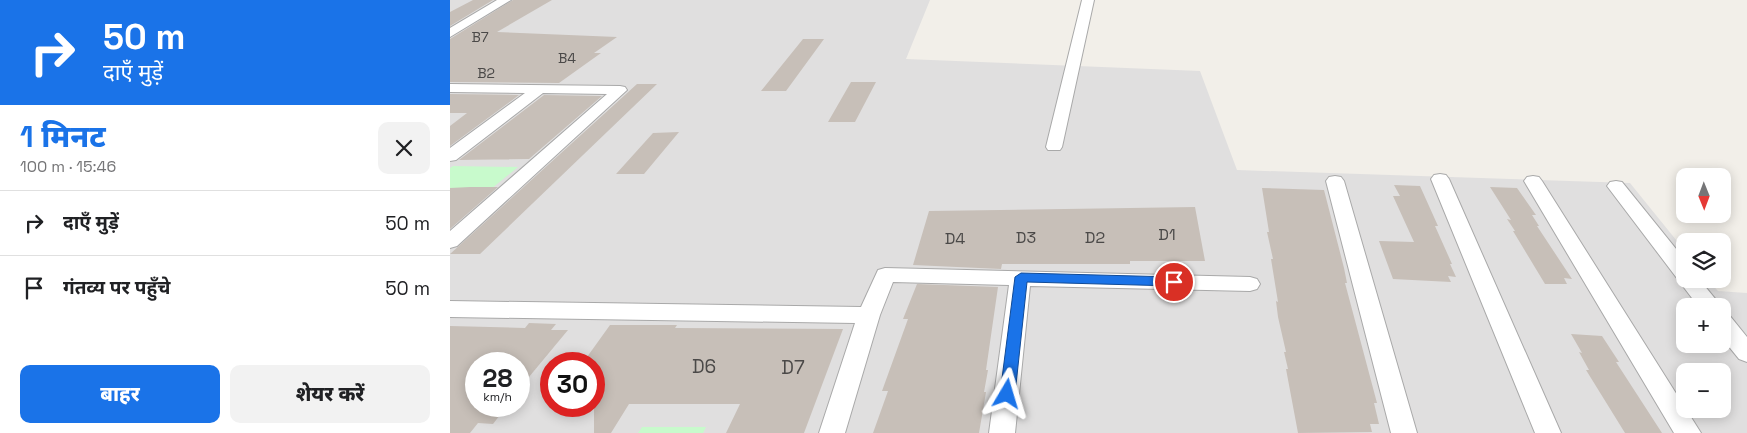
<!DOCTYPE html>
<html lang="hi">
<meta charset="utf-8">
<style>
:root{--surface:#fff;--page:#f2f2f2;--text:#202124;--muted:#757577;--line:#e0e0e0;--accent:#1a73e8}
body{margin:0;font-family:"Space Grotesk","Noto Sans Devanagari",sans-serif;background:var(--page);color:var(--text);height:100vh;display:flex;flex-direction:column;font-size:19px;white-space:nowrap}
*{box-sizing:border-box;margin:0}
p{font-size:16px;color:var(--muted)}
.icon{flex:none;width:28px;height:28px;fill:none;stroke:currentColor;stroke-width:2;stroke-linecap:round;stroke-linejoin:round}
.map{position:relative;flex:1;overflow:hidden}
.sheet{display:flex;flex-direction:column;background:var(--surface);width:450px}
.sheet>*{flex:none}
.banner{background:#1a73e8;color:#fff;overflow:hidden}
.needle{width:32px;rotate:179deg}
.fabs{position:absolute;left:1226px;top:168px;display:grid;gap:10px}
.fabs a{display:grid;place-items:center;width:55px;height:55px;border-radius:10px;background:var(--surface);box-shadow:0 2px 12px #0003;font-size:25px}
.speed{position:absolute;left:15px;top:352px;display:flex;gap:10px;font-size:25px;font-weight:700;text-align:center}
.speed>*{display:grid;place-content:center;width:65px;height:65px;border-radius:50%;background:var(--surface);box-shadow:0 2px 12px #0003;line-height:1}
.speed small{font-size:12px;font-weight:400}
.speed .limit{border:8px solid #d22;background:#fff;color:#111}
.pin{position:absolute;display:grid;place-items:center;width:42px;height:42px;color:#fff;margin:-21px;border:2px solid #fff;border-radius:50%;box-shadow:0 1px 5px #0007}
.me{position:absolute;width:55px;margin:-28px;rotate:7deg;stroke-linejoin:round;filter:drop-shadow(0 0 4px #0008)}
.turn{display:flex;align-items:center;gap:18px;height:105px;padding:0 20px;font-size:22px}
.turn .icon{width:65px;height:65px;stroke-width:2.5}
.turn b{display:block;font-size:35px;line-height:42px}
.round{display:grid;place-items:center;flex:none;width:52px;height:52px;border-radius:10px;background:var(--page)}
.summary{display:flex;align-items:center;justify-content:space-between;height:85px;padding:0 20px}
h1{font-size:30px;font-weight:800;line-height:38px;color:var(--accent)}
.primary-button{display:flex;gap:10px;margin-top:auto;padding:10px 20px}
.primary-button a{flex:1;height:58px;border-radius:10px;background:var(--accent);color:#fff;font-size:20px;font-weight:800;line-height:58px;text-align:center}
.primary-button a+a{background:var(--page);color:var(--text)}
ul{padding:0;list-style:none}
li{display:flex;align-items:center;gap:15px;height:65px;padding:0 20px;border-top:1px solid var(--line)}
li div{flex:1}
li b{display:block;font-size:19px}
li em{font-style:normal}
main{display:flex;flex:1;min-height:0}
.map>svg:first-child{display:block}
.residential{fill:#e0dfdf;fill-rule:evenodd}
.park{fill:#c8facc}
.building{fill:#c7bfb8}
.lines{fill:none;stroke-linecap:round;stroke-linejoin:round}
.minor-casing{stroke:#a9a9a9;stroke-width:2}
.minor{fill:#fff;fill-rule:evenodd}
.route{fill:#1a73e8;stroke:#114b97}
.labels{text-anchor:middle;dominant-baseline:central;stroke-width:4;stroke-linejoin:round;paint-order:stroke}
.far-number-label{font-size:14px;fill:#4b4948}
.number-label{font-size:16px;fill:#4b4948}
.near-number-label{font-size:19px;fill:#4b4948}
</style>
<main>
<section class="sheet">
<div class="banner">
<div class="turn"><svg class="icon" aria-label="right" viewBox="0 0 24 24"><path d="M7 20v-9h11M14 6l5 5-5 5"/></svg><div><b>50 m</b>दाएँ मुड़ें</div></div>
</div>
<div class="summary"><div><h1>1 मिनट</h1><p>100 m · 15:46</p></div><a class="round"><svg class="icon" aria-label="close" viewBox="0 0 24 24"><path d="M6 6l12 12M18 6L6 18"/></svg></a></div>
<ul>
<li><svg class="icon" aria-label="right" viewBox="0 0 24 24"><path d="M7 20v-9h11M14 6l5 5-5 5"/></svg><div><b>दाएँ मुड़ें</b></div><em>50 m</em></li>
<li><svg class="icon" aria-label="arrive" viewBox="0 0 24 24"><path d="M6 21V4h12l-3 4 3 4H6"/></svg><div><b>गंतव्य पर पहुँचे</b></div><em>50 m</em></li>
</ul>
<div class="primary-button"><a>बाहर</a><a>शेयर करें</a></div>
</section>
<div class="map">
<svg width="1297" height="433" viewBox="0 0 1297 433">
<rect width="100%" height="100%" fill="#f2efe9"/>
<path class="residential" d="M0,0H480L456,59L750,71L787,170L1180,183L1235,251V279H1257L1268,291L1297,293V433H0ZM1235,306H1272V344H1235ZM26,364H69V406H26ZM101,364H144V406H101ZM1235,371H1272V409H1235Z"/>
<path class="park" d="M3,166L68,167L41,189H0V168Z
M192,427H256L253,433H188Z"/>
<path class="building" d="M23,0H43L0,26V12Z
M63,0H102L47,32L167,37L144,53H151L109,83L0,82V39Z
M353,39H374L336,91H311Z
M401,82H426L405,122H378Z
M187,84H207L30,254H0Z
M0,94L69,95L0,146V126L17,113H0Z
M94,95L152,96L79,159L9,160Z
M229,132L194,174H166L203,133Z
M944,185L970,186L988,226H985L1002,264H1000L1006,277L998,276L1001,282L943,279L929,241L964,242L943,196H950Z
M20,187H48L0,229V188Z
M1040,187L1067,188L1086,215H1082L1089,226H1087L1122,279L1114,278L1117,284H1095L1063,231H1065L1057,219L1061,220Z
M812,188L874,190L894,268L897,283H895L927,403H924L929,424H920L922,432L848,433L836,369H838L834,352H836L828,317L826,301L828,302L821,259H823L817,232H819Z
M745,207L755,261H680V264H552L551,269L463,265L479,211Z
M467,284L548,287L536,370H538L534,392H536L529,433H423L438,391H432L458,319H453Z
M79,323L106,324L101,330H118L69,389V364H26V406H57L43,424L28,423L20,433H0V326L75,328Z
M160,325H227L225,328L393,329L354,433H276L290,404H179L161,433H144V364H132Z
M1121,334L1152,336L1169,362H1166L1212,433H1175L1136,370H1139L1129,352L1132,353Z"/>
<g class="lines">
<g class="minor-casing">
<path id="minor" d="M47,0H61L0,37V28Z
M632,0H644L612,147L610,150H598L596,147Z
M0,84L170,86L175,87L177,90L7,246L0,248V231L157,94L93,93L6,160L0,161V148L75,93L0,92Z
M990,174L996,175L999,179L1111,433H1085L981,179L984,175Z
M885,176L891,177L894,181L967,433H941L876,181L879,177Z
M1083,176L1089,177L1092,181L1251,433H1224L1074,181L1077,177Z
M1166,181L1172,182L1235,260V279H1249L1271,306H1248L1157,186L1160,182Z
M435,268L800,277L807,279L810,284L807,289L800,291L580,286L565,433H539L559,285L443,282L430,315L395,433H369L405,323L0,317V301L411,307L428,270Z
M1272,314L1280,316L1297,337V362L1289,359L1272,338Z"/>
</g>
<use href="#minor" class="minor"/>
</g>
<path class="route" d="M571,273L724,277L730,282L724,286L577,282L565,394L562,398L557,400L552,398L550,394L565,277Z"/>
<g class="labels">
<g class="far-number-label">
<text x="30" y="37">B7</text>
<text x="117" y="58">B4</text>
<text x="36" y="73">B2</text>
</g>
<g class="number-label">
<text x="717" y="234">D1</text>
<text x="576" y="237">D3</text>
<text x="645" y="237">D2</text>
<text x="505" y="238">D4</text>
</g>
<g class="near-number-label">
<text x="254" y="366">D6</text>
<text x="343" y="367">D7</text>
</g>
</g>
</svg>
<div class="fabs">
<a><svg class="needle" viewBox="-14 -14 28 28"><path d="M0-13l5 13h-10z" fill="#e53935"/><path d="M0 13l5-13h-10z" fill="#757577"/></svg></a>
<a><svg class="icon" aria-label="layers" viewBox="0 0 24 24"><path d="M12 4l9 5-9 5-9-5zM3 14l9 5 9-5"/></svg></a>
<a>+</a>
<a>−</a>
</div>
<div class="speed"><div>28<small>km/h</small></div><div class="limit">30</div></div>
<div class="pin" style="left:724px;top:282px;background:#d93025"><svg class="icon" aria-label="arrive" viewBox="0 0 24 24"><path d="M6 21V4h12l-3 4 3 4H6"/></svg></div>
<svg class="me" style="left:557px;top:394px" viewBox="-20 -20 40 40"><path d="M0-17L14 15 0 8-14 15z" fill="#1a73e8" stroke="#fff" stroke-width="4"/></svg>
</div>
</main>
